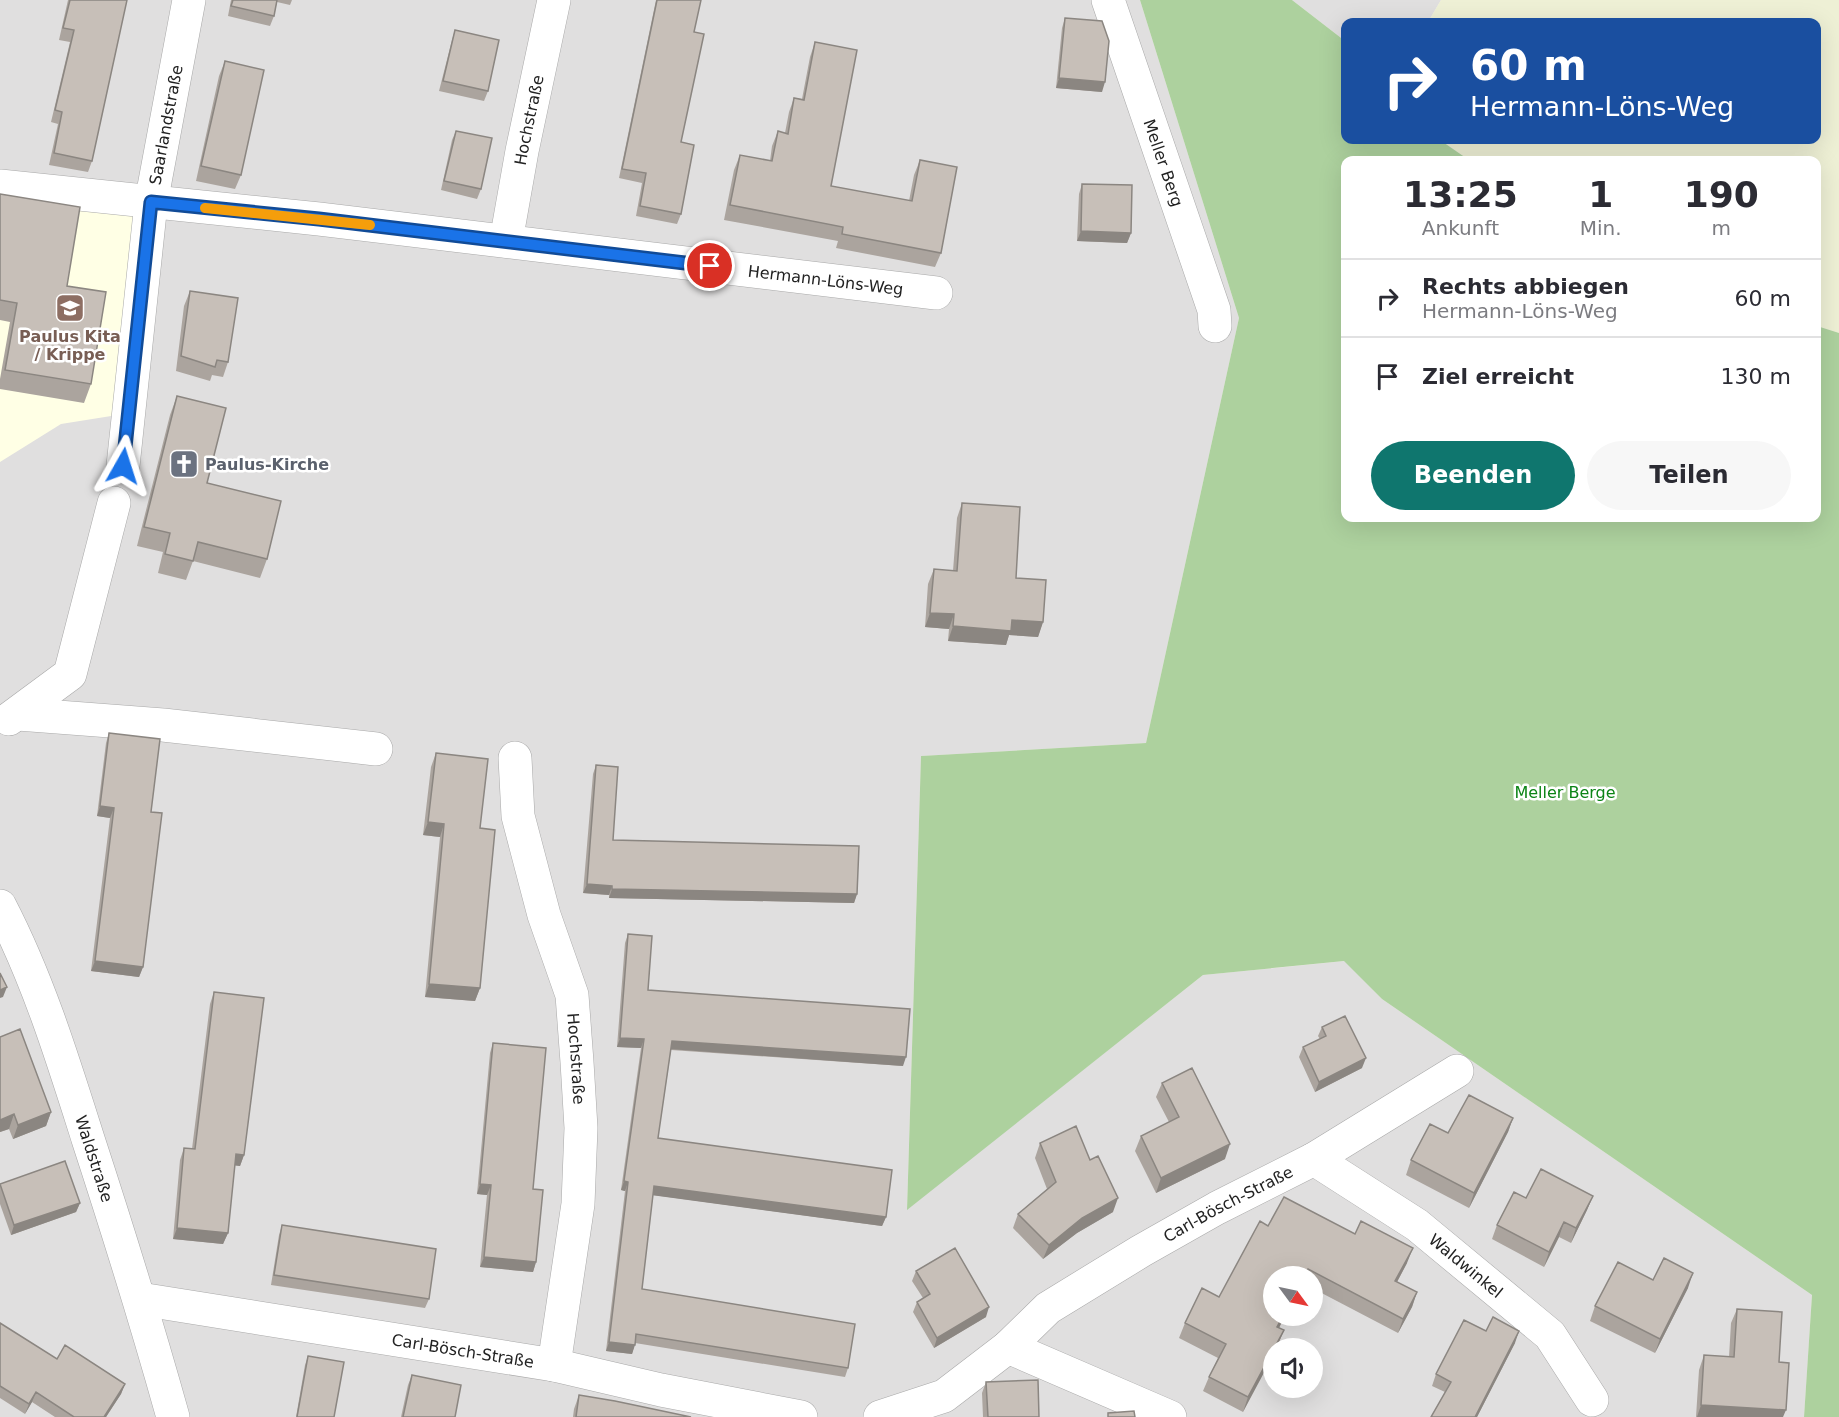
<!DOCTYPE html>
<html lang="de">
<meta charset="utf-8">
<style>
:root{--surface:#fff;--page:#f7f7f7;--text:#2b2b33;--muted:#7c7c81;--line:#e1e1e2;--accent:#0f766e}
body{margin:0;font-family:"DejaVu Sans",sans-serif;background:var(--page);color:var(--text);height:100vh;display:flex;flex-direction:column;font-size:22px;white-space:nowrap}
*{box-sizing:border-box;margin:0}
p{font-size:20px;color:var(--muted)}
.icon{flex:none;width:33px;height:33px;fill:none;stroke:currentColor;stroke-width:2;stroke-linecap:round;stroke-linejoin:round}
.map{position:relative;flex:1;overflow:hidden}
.sheet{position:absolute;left:1341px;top:156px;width:480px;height:366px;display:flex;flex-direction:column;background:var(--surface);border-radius:12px;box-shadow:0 6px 24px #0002}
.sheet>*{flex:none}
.guide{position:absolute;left:1341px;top:18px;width:480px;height:126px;border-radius:12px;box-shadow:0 6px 24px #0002;background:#1a4fa0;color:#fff;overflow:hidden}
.needle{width:39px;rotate:123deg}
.fabs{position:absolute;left:1263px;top:1266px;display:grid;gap:12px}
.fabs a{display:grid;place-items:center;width:60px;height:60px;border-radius:50%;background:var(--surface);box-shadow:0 6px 24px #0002;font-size:30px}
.pin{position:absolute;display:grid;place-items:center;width:51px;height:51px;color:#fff;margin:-26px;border:3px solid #fff;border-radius:50%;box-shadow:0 2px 6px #0007}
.me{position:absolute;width:66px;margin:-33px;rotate:6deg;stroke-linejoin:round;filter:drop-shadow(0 0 4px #0008)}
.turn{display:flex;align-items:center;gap:21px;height:126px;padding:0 30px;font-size:27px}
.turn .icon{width:78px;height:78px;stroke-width:2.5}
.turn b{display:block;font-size:42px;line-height:51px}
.eta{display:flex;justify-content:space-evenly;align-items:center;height:102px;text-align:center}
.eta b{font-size:36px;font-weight:600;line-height:42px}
.primary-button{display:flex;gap:12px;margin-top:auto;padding:12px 30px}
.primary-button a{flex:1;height:69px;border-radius:36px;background:var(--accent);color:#fff;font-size:24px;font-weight:600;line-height:69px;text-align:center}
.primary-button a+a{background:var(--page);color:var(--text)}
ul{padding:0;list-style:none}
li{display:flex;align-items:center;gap:18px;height:78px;padding:0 30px;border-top:2px solid var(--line)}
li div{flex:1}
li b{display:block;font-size:22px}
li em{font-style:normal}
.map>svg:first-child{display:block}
.residential{fill:#e0dfdf;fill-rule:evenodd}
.education{fill:#ffffe5}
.farmland{fill:#eef0d5}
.forest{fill:#add19e}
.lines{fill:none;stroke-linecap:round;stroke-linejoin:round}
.minor-casing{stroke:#a9a9a9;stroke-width:34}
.minor{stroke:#fff;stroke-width:33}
.wall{fill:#aba49e}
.shaded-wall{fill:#8b8681}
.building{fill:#c7bfb8;stroke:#8b8681;stroke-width:1.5}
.route-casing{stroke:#114b97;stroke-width:15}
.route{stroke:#1a73e8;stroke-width:10}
.slow{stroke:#f59e0b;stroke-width:10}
.labels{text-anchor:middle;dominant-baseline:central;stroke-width:5;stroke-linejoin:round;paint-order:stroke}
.street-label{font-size:16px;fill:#222;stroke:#fff}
.education-label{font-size:16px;font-weight:bold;fill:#785e54;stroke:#fff}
.worship-label{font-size:16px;font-weight:bold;fill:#5b616d;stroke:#fff;text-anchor:start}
.park-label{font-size:16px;fill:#0c8416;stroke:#fff}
</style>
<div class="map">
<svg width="1839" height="1417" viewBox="0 0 1839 1417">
<rect width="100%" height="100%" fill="#f2efe9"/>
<path class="residential" d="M0,0H1140L1239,318L1146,743L921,756L907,1209L1203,975L1345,961L1382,999L1812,1295L1804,1417H0ZM1274,1276H1312V1316H1274ZM1274,1348H1312V1388H1274Z
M1292,0H1441L1428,22H1346L1345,41Z"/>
<path class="education" d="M0,186L151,203L130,413L61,424L0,462Z"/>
<path class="farmland" d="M1441,0H1839V333L1817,326L1816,160H1469L1440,140H1816V22H1428Z"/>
<path class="forest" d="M1140,0H1292L1345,41L1346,140H1440L1469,160H1346V518H1816L1817,326L1839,333V1417H1804L1812,1295L1382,999L1344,961L1203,975L907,1210L921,756L1146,743L1239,318Z"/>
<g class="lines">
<g class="minor-casing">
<g id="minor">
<path id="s1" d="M1108,0L1214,310L1215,326"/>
<path id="s2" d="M0,186L319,219L936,293"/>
<path id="s3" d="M506,241L522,151L554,0"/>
<path id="s4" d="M123,466L151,203L189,0"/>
<path d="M18,714L163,725L376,749"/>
<path d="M9,719L70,674L114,503"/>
<path id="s5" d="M515,758L518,816L544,915L572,995L577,1062L581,1128L578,1204L554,1365"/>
<path id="s6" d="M0,906C38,979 63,1060 88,1139C118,1231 147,1324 173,1417"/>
<path id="s7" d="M1314,1159L1417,1225L1550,1335L1592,1400"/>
<path id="s8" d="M140,1299L554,1365L661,1390L801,1417"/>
<path d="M1008,1347L1170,1417"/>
<path id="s9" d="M880,1417L944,1396L1008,1347L1048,1308L1141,1251L1217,1208L1314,1159L1457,1071"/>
</g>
</g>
<use href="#minor" class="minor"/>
</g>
<path class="wall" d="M68,0H127L92,161L88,172L49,165L58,124L51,122L70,42L59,40Z
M231,0H292L290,5L277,2L274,16L270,26L228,16Z
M656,0H701L694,32L681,142V214L677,224L636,216L642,183L619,178Z
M1065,18L1102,92L1056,88L1062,28Z
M455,30L488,91L484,101L439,91L452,40Z
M815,42L831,186L909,201L914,175L920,160L941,253L935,267L836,248L838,241L724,220L734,170L740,155L770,161L772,146L778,131L785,133L789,112L794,98L802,99L810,57Z
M225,61L241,175L235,189L196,181L219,76Z
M456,131L481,189L477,199L441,190L452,140Z
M1082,184L1131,233L1127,243L1077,241L1079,194Z
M0,194L67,286L91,384L84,403L0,389V379L10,322L0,320Z
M190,291L228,362L223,377L212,375L210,381L176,371L184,306Z
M177,396L207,483L267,559L260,578L193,561L186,580L158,573L163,552L137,546L170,415Z
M962,503L1016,578L1043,622L1038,637L1009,635L1006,645L948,641L949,629L925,627L928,584L934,569L953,571L957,518Z
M109,733L151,812L143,967L139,977L91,971L110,818L97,816L106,743Z
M436,753L480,828V988L475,1001L425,997L440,837L423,835L431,767Z
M596,765L613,840L857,894L854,903L609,898V895L583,893L593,774Z
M628,934L648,990L903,1066L671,1050L658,1138L886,1217L882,1226L653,1195L642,1289L848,1368L845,1377L635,1343L632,1354L606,1351L625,1191L621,1190L641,1048L617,1047L625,943Z
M214,992L244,1155L240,1166L234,1165L228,1233L223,1244L173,1239L180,1160L184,1148L192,1149L210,1004Z
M1322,1027L1362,1068L1315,1092L1299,1057L1303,1047L1320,1039L1318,1036Z
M0,1037L51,1112L46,1126L13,1139L9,1129L0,1132Z
M493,1043L533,1189L536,1262L533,1272L480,1267L487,1195L477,1194L490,1053Z
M1162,1083L1225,1159L1156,1193L1135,1151L1141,1136L1169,1122L1156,1097Z
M1513,1118L1508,1132L1469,1208L1406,1175L1411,1160L1448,1133Z
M1040,1143L1113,1212L1077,1233L1043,1259L1013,1228L1018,1214L1047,1189L1035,1158Z
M0,1184L80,1203L76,1212L11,1235L0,1204Z
M1593,1196L1587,1210L1571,1243L1559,1237L1544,1267L1492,1239L1497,1225L1526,1198Z
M282,1225L429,1299L425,1308L271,1285L279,1235Z
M1268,1226L1407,1263L1397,1282L1417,1292L1412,1307L1398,1333L1312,1288V1276H1274V1316H1285L1279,1328L1284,1330L1278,1345L1276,1348H1274L1243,1412L1203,1391L1209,1377L1218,1358L1179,1338L1185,1323L1219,1297Z
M916,1271L986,1317L934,1348L913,1312L917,1302L923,1298L912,1281Z
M1653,1280L1688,1288L1655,1353L1590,1321L1595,1306Z
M1737,1309L1779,1362L1783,1417H1696L1699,1370L1704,1355L1729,1357L1731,1323Z
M0,1323L57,1359L125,1384L121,1394L106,1417H55L32,1402L25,1414L0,1398Z
M1486,1331L1515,1343L1477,1417H1431L1445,1392L1432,1386L1436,1374Z
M308,1356L334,1417H296L305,1365Z
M412,1375L455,1417H401L408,1385Z
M986,1382L1039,1417H983L982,1393Z
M579,1395L691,1417H573L574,1409Z"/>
<path class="shaded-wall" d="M1059,78L1105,82L1102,92L1056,88Z
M1081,231L1131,233L1127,243L1077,241Z
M930,613L954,614L949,629L925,627Z
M1012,620L1043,622L1038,637L1009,635L1006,645L948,641L953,626Z
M100,806L114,808L110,818L97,816Z
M428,822L444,824L440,837L423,835Z
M587,884L612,886L609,895L583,893Z
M612,889L857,894L854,903L609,898Z
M95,961L143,967L139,977L91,971Z
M429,984L480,988L475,1001L425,997Z
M7,987L3,997L0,998V990Z
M620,1038L644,1039L641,1048L617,1047Z
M672,1041L906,1057L903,1066L669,1049Z
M1366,1058L1362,1068L1315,1092L1319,1082Z
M51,1112L46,1126L13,1139L18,1125Z
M14,1114L9,1129L0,1132V1120Z
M1513,1118L1508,1132L1469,1208L1474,1193Z
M1230,1144L1225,1159L1156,1193L1161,1178Z
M236,1154L244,1155L240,1166L231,1165Z
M624,1181L628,1182L625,1191L621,1190Z
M480,1184L491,1185L487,1195L477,1194Z
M654,1186L886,1217L882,1226L651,1195Z
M1593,1196L1587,1210L1571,1243L1576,1228Z
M1118,1198L1113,1212L1077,1233L1043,1259L1049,1245L1082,1218Z
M80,1203L76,1212L11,1235L14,1225Z
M1564,1222L1559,1237L1544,1267L1549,1252Z
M177,1228L228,1233L223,1244L173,1239Z
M1413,1248L1407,1263L1390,1295L1395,1281Z
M484,1257L536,1262L533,1272L480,1267Z
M1693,1273L1688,1288L1655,1353L1660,1339Z
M1417,1292L1412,1307L1398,1333L1403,1319Z
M989,1307L986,1317L934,1348L937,1338Z
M1283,1316H1285L1272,1341L1277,1327Z
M1284,1330L1276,1348H1274Z
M1519,1331L1515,1343L1477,1417H1475Z
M609,1342L635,1345L632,1354L606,1351Z
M1274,1349V1354L1243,1412L1248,1397Z
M125,1384L121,1394L106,1417H104Z
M36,1392L32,1402L25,1414L29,1404Z
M1701,1405L1786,1410L1783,1417H1697Z"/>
<path class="building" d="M70,0H127L92,161L54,153L62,112L55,110L74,30L63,28Z
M233,0H277L274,16L231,6Z
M657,0H701L694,32L704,34L681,142L694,145L681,214L640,206L646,173L622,169Z
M1065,18L1102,21L1109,41L1105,82L1059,78Z
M455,30L499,40L488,91L443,81Z
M815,42L857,50L831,186L912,201L920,160L957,167L941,253L842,234L843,227L730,205L740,155L772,161L778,131L788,134L794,98L804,100Z
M225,61L264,70L241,175L201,166Z
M456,131L492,138L481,189L444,181Z
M1082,184L1132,185L1131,233L1081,231Z
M0,194L80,207L67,286L106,292L91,384L5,370L17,303L0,300Z
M190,291L238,298L228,362L217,360L215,367L181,356Z
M177,396L226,408L207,483L281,501L267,559L198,542L193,561L165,554L170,533L144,527Z
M962,503L1020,507L1016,578L1046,580L1043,622L1012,620L1011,631L953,626L954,614L930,613L934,569L957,571Z
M109,733L160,739L151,812L162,813L143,967L95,961L114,808L100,806Z
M436,753L488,759L480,828L495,830L480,988L429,984L444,824L428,822Z
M596,765L618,767L613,840L859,846L857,894L612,889V886L587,884Z
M628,934L652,936L648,990L910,1009L906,1057L672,1041L658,1138L892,1170L886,1217L654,1186L642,1289L855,1324L848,1368L636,1334L635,1345L609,1342L628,1182L624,1181L644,1039L620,1038Z
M0,973L7,987L0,990Z
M214,992L264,998L244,1155L236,1154L228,1233L177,1228L184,1148L195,1149Z
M1345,1016L1366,1058L1319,1082L1303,1047L1326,1036L1322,1027Z
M20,1029L51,1112L18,1125L14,1114L0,1120V1037Z
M493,1043L546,1048L533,1189L543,1190L536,1262L484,1257L491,1185L480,1184Z
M1192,1068L1230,1144L1161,1178L1141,1136L1179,1117L1162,1083Z
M1469,1095L1513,1118L1474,1193L1411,1160L1430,1124L1448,1133Z
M1076,1126L1090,1160L1098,1156L1118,1198L1082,1218L1049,1245L1018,1214L1056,1182L1040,1143Z
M65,1161L80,1203L14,1225L0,1184Z
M1541,1169L1593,1196L1576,1228L1564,1222L1549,1252L1497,1225L1514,1192L1526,1198Z
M1284,1197L1355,1234L1361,1221L1413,1248L1395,1281L1417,1292L1403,1319L1308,1269L1303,1276H1274V1316H1283L1277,1327L1284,1330L1248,1397L1209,1377L1226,1344L1185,1323L1202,1288L1219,1297L1260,1221L1268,1226Z
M282,1225L436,1249L429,1299L274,1275Z
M955,1248L989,1307L937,1338L917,1302L930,1294L916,1271Z
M1664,1258L1693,1273L1660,1339L1595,1306L1618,1262L1653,1280Z
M1737,1309L1782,1312L1779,1362L1789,1363L1786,1410L1701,1405L1704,1355L1734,1357Z
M1493,1317L1519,1331L1475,1417H1431L1451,1382L1436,1374L1464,1320L1486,1331Z
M0,1323L57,1359L65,1345L125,1384L104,1417H74L36,1392L29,1404L0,1386Z
M308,1356L344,1362L334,1417H297Z
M412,1375L461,1385L455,1417H403Z
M1038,1380L1039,1417H988L986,1382Z
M579,1395L615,1401L691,1417H576Z
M1134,1411L1135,1417H1108V1413Z"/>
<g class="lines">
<g class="route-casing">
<path id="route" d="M123,466L151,202L319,219L710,266"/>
</g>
<use href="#route" class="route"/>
<path class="slow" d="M205,208L370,225"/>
</g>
<defs>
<g id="school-square" transform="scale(1.5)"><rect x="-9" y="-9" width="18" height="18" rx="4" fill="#8d6e63" stroke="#fff"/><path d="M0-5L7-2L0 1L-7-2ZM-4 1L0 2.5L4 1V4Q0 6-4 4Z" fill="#fff"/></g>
<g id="church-square" transform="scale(1.5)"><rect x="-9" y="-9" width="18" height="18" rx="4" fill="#6b7280" stroke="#fff"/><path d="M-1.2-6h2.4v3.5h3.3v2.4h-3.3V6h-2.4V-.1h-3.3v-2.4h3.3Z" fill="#fff"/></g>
</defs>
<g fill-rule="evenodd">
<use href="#school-square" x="70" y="308"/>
<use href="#church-square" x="184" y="464"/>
</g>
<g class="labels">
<g class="street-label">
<text stroke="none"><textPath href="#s3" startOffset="123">Hochstraße</textPath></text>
<text stroke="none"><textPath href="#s4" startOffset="344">Saarlandstraße</textPath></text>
<text stroke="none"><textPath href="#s1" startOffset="172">Meller Berg</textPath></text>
<text stroke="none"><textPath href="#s2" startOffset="831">Hermann-Löns-Weg</textPath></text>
<text stroke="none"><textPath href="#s5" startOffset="309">Hochstraße</textPath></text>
<text stroke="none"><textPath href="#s6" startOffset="270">Waldstraße</textPath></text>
<text stroke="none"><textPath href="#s9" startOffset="412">Carl-Bösch-Straße</textPath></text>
<text stroke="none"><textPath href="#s7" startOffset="186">Waldwinkel</textPath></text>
<text stroke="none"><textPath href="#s8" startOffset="327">Carl-Bösch-Straße</textPath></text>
</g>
<g class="education-label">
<text x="70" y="336">Paulus Kita<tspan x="70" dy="18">/ Krippe</tspan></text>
</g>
<g class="worship-label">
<text x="205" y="464">Paulus-Kirche</text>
</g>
<g class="park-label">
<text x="1565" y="792">Meller Berge</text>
</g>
</g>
</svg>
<div class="fabs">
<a><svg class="needle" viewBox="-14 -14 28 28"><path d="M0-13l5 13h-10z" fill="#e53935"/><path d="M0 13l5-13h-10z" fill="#7c7c81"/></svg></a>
<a><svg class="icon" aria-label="sound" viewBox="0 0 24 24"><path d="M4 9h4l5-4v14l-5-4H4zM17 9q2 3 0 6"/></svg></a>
</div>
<div class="pin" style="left:710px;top:266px;background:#d93025"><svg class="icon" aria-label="arrive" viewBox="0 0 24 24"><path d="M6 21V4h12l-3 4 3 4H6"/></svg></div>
<svg class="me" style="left:123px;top:466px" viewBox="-20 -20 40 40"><path d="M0-17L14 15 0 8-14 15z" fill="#1a73e8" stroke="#fff" stroke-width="4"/></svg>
<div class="guide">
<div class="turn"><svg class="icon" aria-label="right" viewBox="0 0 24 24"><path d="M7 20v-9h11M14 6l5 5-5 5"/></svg><div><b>60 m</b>Hermann-Löns-Weg</div></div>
</div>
<section class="sheet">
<div class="eta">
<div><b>13:25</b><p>Ankunft</p></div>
<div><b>1</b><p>Min.</p></div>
<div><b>190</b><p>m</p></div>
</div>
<ul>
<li><svg class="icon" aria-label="right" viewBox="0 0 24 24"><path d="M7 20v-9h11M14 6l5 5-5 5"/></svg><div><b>Rechts abbiegen</b><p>Hermann-Löns-Weg</p></div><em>60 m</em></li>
<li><svg class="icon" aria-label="arrive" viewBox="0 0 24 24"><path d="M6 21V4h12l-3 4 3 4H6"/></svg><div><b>Ziel erreicht</b></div><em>130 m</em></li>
</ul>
<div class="primary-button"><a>Beenden</a><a>Teilen</a></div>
</section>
</div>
